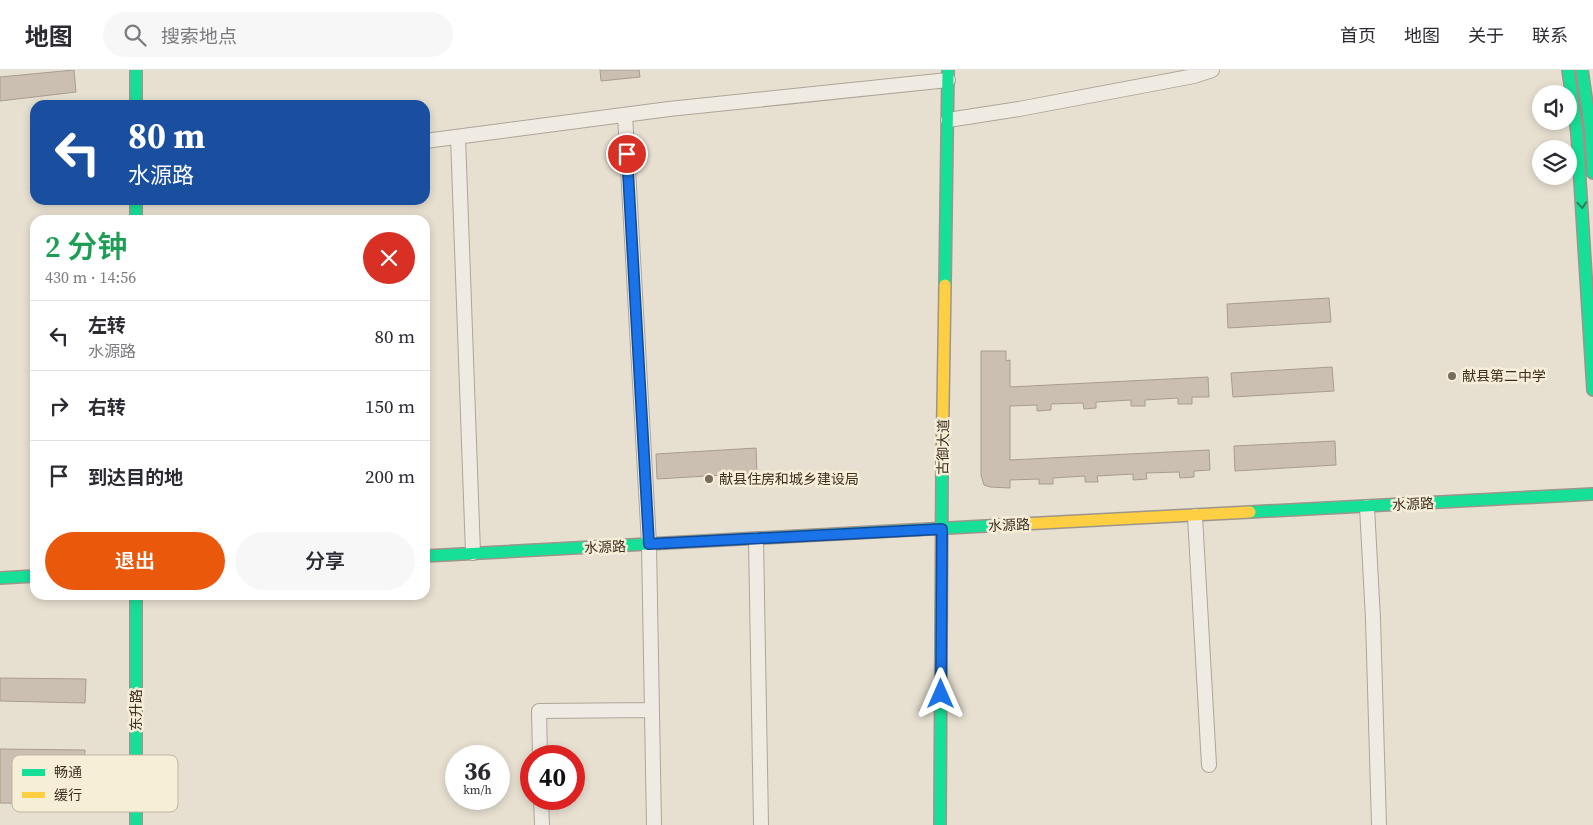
<!DOCTYPE html>
<html lang="zh">
<meta charset="utf-8">
<style>
:root{--surface:#fff;--page:#f7f7f7;--text:#2b2b33;--muted:#7c7c81;--line:#e1e1e2;--accent:#ea580c}
body{margin:0;font-family:"Source Serif 4","Noto Sans SC",serif;background:var(--page);color:var(--text);height:100vh;display:flex;flex-direction:column;font-size:19px;white-space:nowrap}
*{box-sizing:border-box;margin:0}
p{font-size:16px;color:var(--muted)}
.icon{flex:none;width:28px;height:28px;fill:none;stroke:currentColor;stroke-width:2;stroke-linecap:round;stroke-linejoin:round}
.map{position:relative;flex:1;overflow:hidden}
.drawer{position:absolute;left:30px;top:145px;width:400px;height:385px;display:flex;flex-direction:column;background:var(--surface);border-radius:15px;box-shadow:0 2px 8px #0003}
.drawer>*{flex:none}
.banner{position:absolute;left:30px;top:30px;width:400px;height:105px;border-radius:15px;box-shadow:0 2px 8px #0003;background:#1a4fa0;color:#fff;overflow:hidden}
.fabs{position:absolute;left:1532px;top:15px;display:grid;gap:10px}
.fabs a{display:grid;place-items:center;width:45px;height:45px;border-radius:50%;background:var(--surface);box-shadow:0 2px 8px #0003;font-size:25px}
.speed{position:absolute;left:445px;top:675px;display:flex;gap:10px;font-size:25px;font-weight:700;text-align:center}
.speed>*{display:grid;place-content:center;width:65px;height:65px;border-radius:50%;background:var(--surface);box-shadow:0 2px 8px #0003;line-height:1}
.speed small{font-size:12px;font-weight:400}
.speed .limit{border:8px solid #d22;background:#fff;color:#111}
.pin{position:absolute;display:grid;place-items:center;width:42px;height:42px;color:#fff;margin:-21px;border:2px solid #fff;border-radius:50%;box-shadow:0 1px 5px #0007}
.me{position:absolute;width:55px;margin:-28px;rotate:0deg;stroke-linejoin:round;filter:drop-shadow(0 0 4px #0008)}
.turn{display:flex;align-items:center;gap:18px;height:105px;padding:0 15px;font-size:22px}
.turn .icon{width:65px;height:65px;stroke-width:2.5}
.turn b{display:block;font-size:35px;line-height:42px}
.round{display:grid;place-items:center;flex:none;width:52px;height:52px;border-radius:26px;background:var(--page)}
.overview{display:flex;align-items:center;justify-content:space-between;height:85px;padding:0 15px}
h1{font-size:30px;font-weight:600;line-height:38px;color:#1e9e55}
.action{display:flex;gap:10px;margin-top:auto;padding:10px 15px}
.action a{flex:1;height:58px;border-radius:30px;background:var(--accent);color:#fff;font-size:20px;font-weight:600;line-height:58px;text-align:center}
.action a+a{background:var(--page);color:var(--text)}
ul{padding:0;list-style:none}
li{display:flex;align-items:center;gap:15px;height:70px;padding:0 15px;border-top:1px solid var(--line)}
li div{flex:1}
li b{display:block;font-size:19px}
li em{font-style:normal}
header{display:flex;align-items:center;gap:30px;box-sizing:border-box;height:70px;padding:0 25px;background:var(--surface);border-bottom:1px solid var(--line)}
header strong{font-size:24px}
nav{display:flex;gap:28px;margin-inline-start:auto;font-size:18px}
.search{width:350px;height:45px;background:var(--page);display:flex;align-items:center;gap:12px;box-sizing:border-box;padding:0 18px;border-radius:28px;color:var(--muted);font-size:19px}
.map>svg:first-child{display:block}
.building{fill:#cbbfb2;stroke:#a89c90}
.lines{fill:none;stroke-linecap:round;stroke-linejoin:round}
.street-casing{stroke:#ada599;stroke-width:16}
.fast-casing{stroke:#9c958a;stroke-width:14}
.slow-casing{stroke:#9c958a;stroke-width:14}
.street{stroke:#efebe3;stroke-width:14}
.fast{stroke:#16e098;stroke-width:11}
.slow{stroke:#ffcf43;stroke-width:11}
.oneway{stroke:#2b7e56}
.route-casing{stroke:#114b97;stroke-width:12}
.route{stroke:#1a73e8;stroke-width:9}
.poi-dot{fill:#786c5e;stroke:#f7eed8;stroke-width:2}
.labels{text-anchor:middle;dominant-baseline:central;stroke-width:5;stroke-linejoin:round;paint-order:stroke}
.poi-label{font-size:14px;fill:#3d2e20;stroke:#f7eed8;text-anchor:start}
.street-label{font-size:14px;fill:#3d2e20;stroke:#f7eed8}
.key{fill:#f7eed8;stroke:#bfb4a1;stroke-width:1}
.key-label{font-size:14px;fill:#3d2e20}
</style>
<header>
<strong>地图</strong>
<div class="search"><svg class="icon" aria-label="search" viewBox="0 0 24 24"><circle cx="10" cy="10" r="6"/><path d="M15 15l6 6"/></svg>搜索地点</div>
<nav><a>首页</a><a>地图</a><a>关于</a><a>联系</a></nav>
</header>
<div class="map">
<svg width="1593" height="755" viewBox="0 0 1593 755">
<rect width="100%" height="100%" fill="#e7e0d1"/>
<path class="building" d="M74,0L76,22L0,31V7Z
M600,0H639L640,7L601,11Z
M1329,228L1331,252L1228,258L1227,234Z
M981,281H1006V291L1010,290V317L1208,307L1209,327H1192V334H1178V328L1145,330V336H1131V330L1096,332V338L1084,339L1083,333L1051,334V340L1037,341V335L1010,336V390L1209,380L1210,400L1194,401V407L1180,408L1179,402L1146,403L1147,409L1133,410V404L1097,406L1098,412H1085V406L1053,408V414H1039V409L1010,410V418L990,417L984,415L981,405Z
M1332,297L1334,321L1233,327L1231,303Z
M1335,371L1336,395L1235,401L1234,376Z
M756,378L757,403L657,409L656,384Z
M0,608L86,609L85,633L0,631Z
M0,679L85,680L83,734L0,733Z"/>
<g class="lines">
<g class="street-casing">
<path id="street" d="M625,45L649,474L654,755
M948,50L1019,39L1194,6L1212,0
M458,67L473,483
M425,71L669,39L948,10
M1367,437L1373,549L1379,755
M1195,446L1209,695
M756,469L761,755
M540,686L539,641L651,640
M541,729L542,755"/>
</g>
<g class="fast-casing">
<path id="fast" d="M136,0V35
M1568,0L1577,63L1593,320
M1582,0L1591,62L1593,103
M136,130V150
M945,215L948,0
M1250,442L1593,424
M425,486L1022,454
M0,508L35,506
M136,525V755
M940,755L942,396"/>
</g>
<g class="slow-casing">
<path id="slow" d="M942,396L945,215
M1022,454L1250,442"/>
</g>
<use href="#street" class="street"/>
<use href="#fast" class="fast"/>
<use href="#slow" class="slow"/>
</g>
<defs><path id="oneway-chevron" d="M-2-3.5L2.5 0L-2 3.5" fill="none" stroke-width="1.6" stroke-linecap="round" stroke-linejoin="round" transform="scale(1.25)"/></defs>
<use class="oneway" href="#oneway-chevron" transform="translate(1582 135) rotate(86)"/>
<g class="lines">
<g class="route-casing">
<path id="route" d="M627,84L649,474L942,459L941,624"/>
</g>
<use href="#route" class="route"/>
</g>
<g class="poi-dot">
<circle cx="1452" cy="306" r="5"/>
<circle cx="709" cy="409" r="5"/>
</g>
<g class="labels">
<g class="poi-label">
<text x="1462" y="306">献县第二中学</text>
<text x="719" y="409">献县住房和城乡建设局</text>
</g>
<g class="street-label">
<text transform="translate(943 377) rotate(-89)">古御大道</text>
<text transform="translate(1413 434) rotate(-3)">水源路</text>
<text transform="translate(1009 455) rotate(-3)">水源路</text>
<text transform="translate(605 477) rotate(-3)">水源路</text>
<text transform="translate(136 640) rotate(-90)">东升路</text>
</g>
</g>
<rect x="12" y="685" width="166" height="57" rx="8" class="key"/>
<rect x="22" y="699" width="23" height="7" fill="#16e098"/>
<rect x="22" y="722" width="23" height="6" fill="#ffcf43"/>
<g class="key-label">
<text x="54" y="707">畅通</text>
<text x="54" y="730">缓行</text>
</g>
</svg>
<div class="fabs">
<a><svg class="icon" aria-label="sound" viewBox="0 0 24 24"><path d="M4 9h4l5-4v14l-5-4H4zM17 9q2 3 0 6"/></svg></a>
<a><svg class="icon" aria-label="layers" viewBox="0 0 24 24"><path d="M12 4l9 5-9 5-9-5zM3 14l9 5 9-5"/></svg></a>
</div>
<div class="speed"><div>36<small>km/h</small></div><div class="limit">40</div></div>
<div class="pin" style="left:627px;top:84px;background:#d93025"><svg class="icon" aria-label="arrive" viewBox="0 0 24 24"><path d="M6 21V4h12l-3 4 3 4H6"/></svg></div>
<svg class="me" style="left:941px;top:624px" viewBox="-20 -20 40 40"><path d="M0-17L14 15 0 8-14 15z" fill="#1a73e8" stroke="#fff" stroke-width="4"/></svg>
<div class="banner">
<div class="turn"><svg class="icon" aria-label="left" viewBox="0 0 24 24"><path d="M17 20v-9H6M10 6l-5 5 5 5"/></svg><div><b>80 m</b>水源路</div></div>
</div>
<section class="drawer">
<div class="overview"><div><h1>2 分钟</h1><p>430 m · 14:56</p></div><a class="round" style="background:#d93025;color:#fff"><svg class="icon" aria-label="close" viewBox="0 0 24 24"><path d="M6 6l12 12M18 6L6 18"/></svg></a></div>
<ul>
<li><svg class="icon" aria-label="left" viewBox="0 0 24 24"><path d="M17 20v-9H6M10 6l-5 5 5 5"/></svg><div><b>左转</b><p>水源路</p></div><em>80 m</em></li>
<li><svg class="icon" aria-label="right" viewBox="0 0 24 24"><path d="M7 20v-9h11M14 6l5 5-5 5"/></svg><div><b>右转</b></div><em>150 m</em></li>
<li><svg class="icon" aria-label="arrive" viewBox="0 0 24 24"><path d="M6 21V4h12l-3 4 3 4H6"/></svg><div><b>到达目的地</b></div><em>200 m</em></li>
</ul>
<div class="action"><a>退出</a><a>分享</a></div>
</section>
</div>
